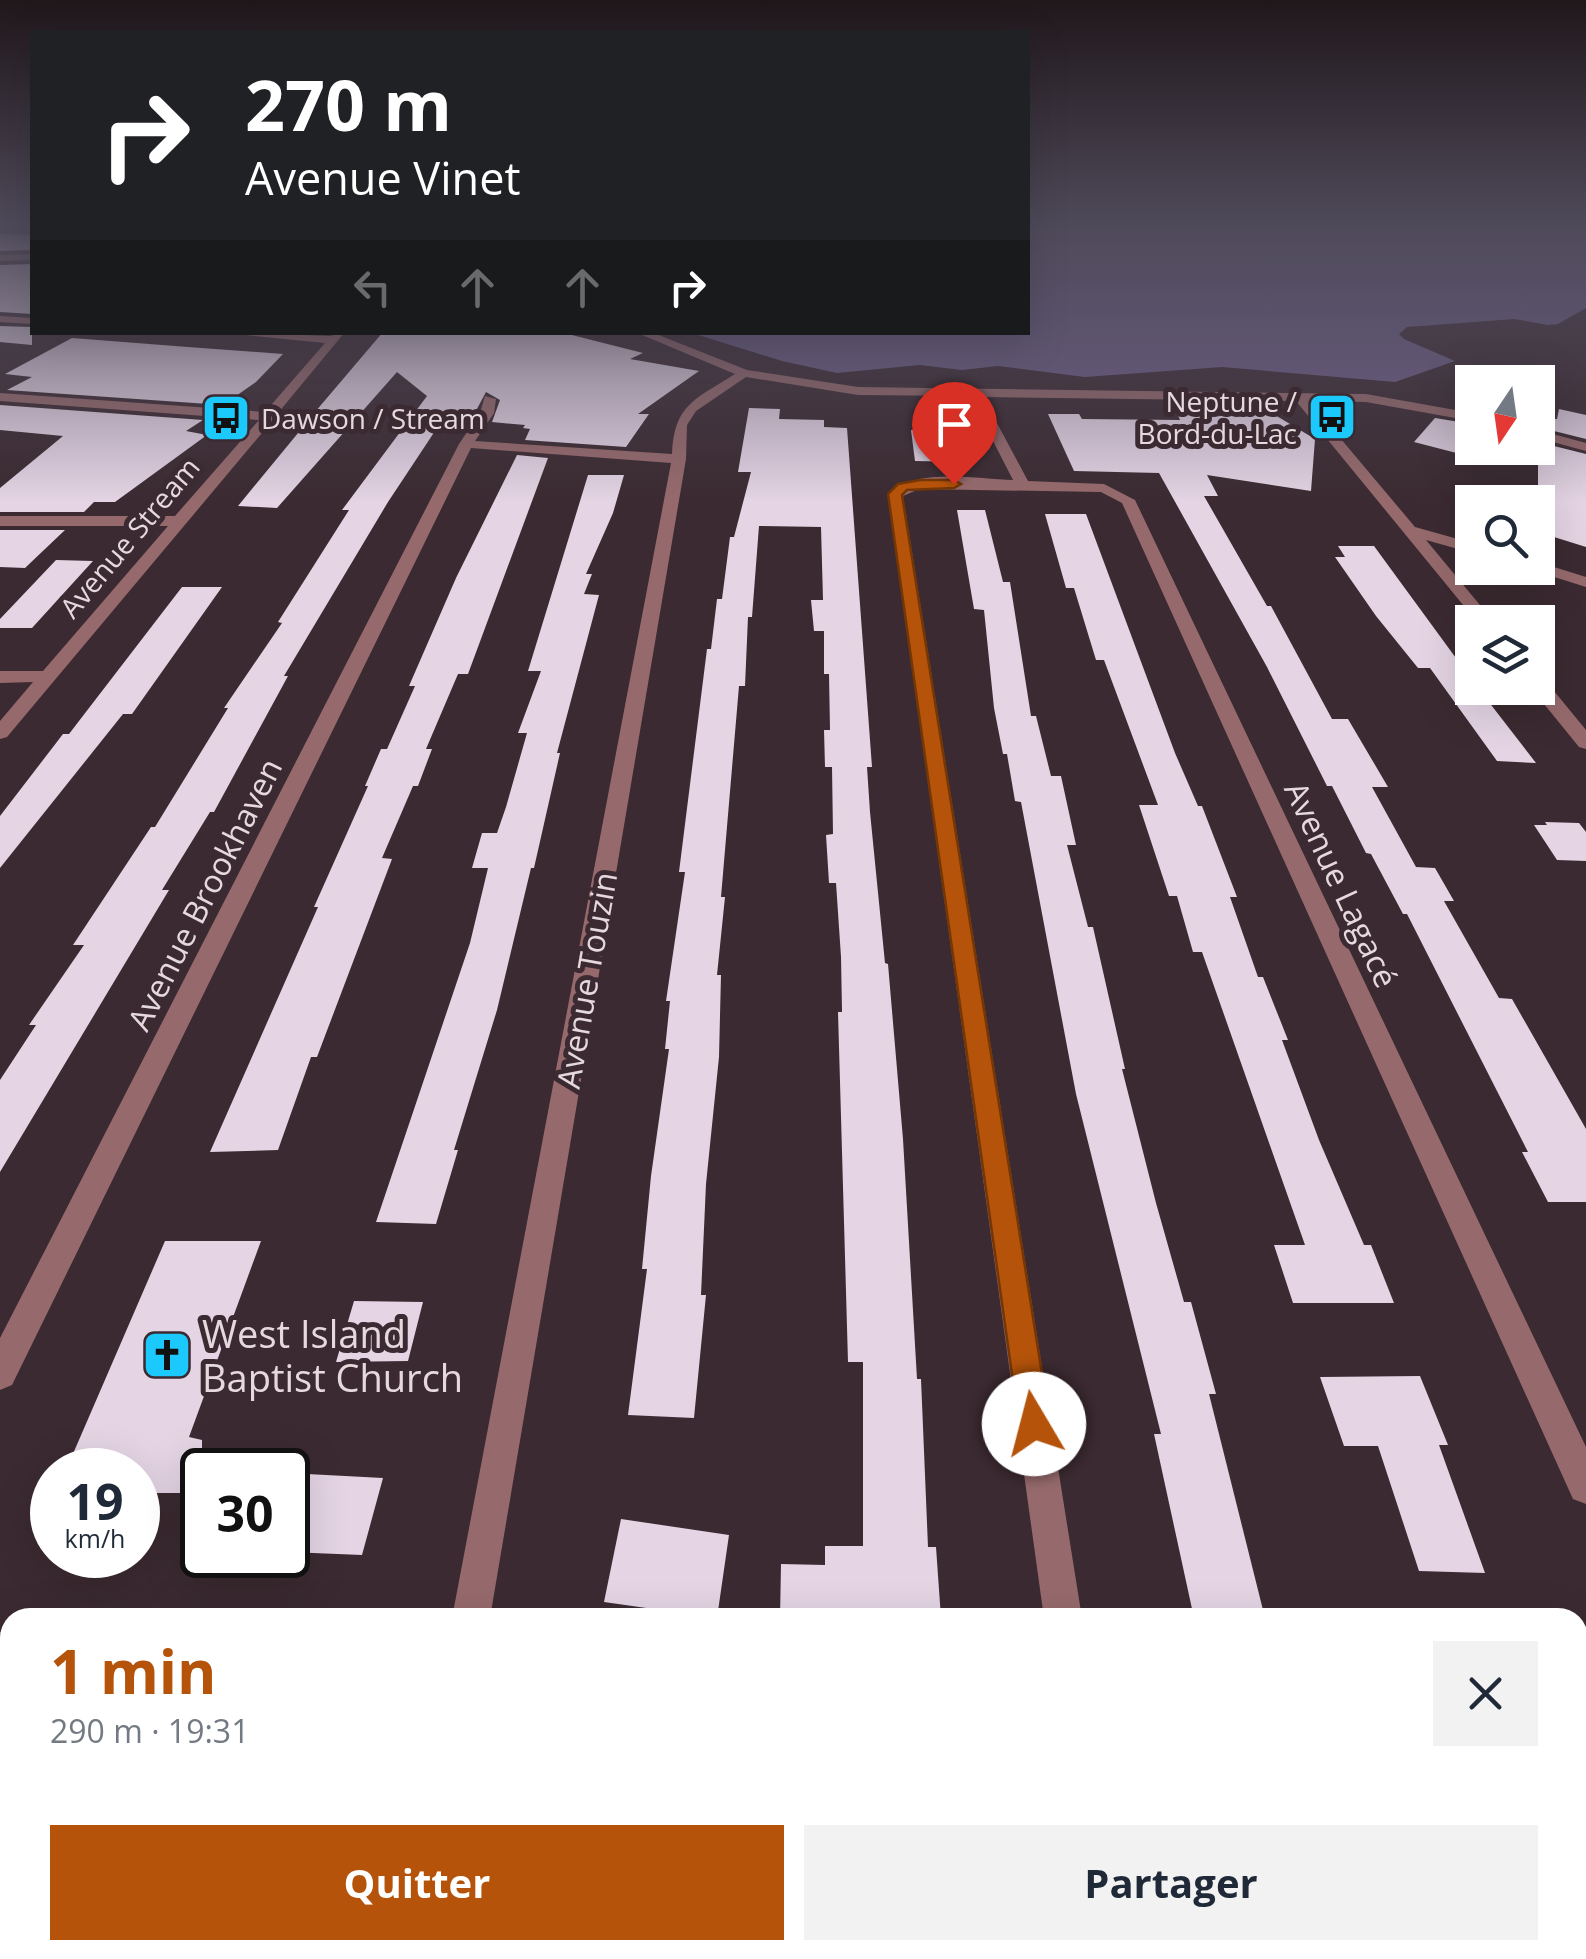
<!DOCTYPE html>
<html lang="fr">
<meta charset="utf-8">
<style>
:root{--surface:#fff;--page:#f2f2f3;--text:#1f2937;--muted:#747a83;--accent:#b45309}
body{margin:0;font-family:"Open Sans",sans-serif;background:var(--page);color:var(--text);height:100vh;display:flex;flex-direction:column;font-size:38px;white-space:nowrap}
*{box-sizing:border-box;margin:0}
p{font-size:32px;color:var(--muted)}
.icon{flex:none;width:55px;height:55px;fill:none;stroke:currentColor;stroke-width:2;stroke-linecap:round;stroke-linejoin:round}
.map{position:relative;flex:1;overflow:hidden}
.panel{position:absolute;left:0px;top:1608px;width:1588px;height:352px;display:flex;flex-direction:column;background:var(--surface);border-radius:30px 30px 0 0;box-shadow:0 10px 40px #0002}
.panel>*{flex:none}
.hud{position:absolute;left:30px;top:30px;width:1000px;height:305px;border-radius:0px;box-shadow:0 10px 40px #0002;background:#202124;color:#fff;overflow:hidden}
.needle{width:65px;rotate:193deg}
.tools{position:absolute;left:1455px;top:365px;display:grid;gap:20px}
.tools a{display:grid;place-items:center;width:100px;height:100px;border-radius:0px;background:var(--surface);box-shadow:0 10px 40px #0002;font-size:50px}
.speed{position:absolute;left:30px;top:1448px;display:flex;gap:20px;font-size:50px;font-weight:700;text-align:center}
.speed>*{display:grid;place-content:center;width:130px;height:130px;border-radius:50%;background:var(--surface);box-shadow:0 10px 40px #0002;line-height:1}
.speed small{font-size:25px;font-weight:400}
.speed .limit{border:5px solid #111;border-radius:15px;background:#fff;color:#111}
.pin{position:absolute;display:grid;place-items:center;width:85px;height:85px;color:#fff;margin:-102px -42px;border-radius:50% 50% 50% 0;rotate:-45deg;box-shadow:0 0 10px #0007}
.pin .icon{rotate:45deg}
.me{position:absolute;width:110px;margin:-55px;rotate:352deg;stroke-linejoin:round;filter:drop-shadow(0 0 8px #0008)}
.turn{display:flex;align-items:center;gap:35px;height:210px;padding:0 50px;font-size:45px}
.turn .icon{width:130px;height:130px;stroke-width:2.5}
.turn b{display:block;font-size:70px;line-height:85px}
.lanes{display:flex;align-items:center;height:95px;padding:0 50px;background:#0003;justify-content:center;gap:50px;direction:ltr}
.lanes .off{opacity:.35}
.round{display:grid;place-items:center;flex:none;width:105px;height:105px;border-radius:0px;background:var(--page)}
.overview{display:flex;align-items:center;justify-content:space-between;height:170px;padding:0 50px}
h1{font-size:60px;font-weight:700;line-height:75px;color:var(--accent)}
.primary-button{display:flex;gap:20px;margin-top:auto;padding:20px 50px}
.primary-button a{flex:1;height:115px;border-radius:0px;background:var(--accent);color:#fff;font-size:40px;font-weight:700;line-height:115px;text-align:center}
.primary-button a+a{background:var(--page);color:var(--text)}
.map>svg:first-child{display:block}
.water{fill:#6f6089}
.building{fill:#e4d4e4}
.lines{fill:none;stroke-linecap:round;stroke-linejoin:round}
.minor{fill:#966a6c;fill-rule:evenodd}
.route{fill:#b45309;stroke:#753606;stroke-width:2.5}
.labels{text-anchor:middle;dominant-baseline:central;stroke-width:10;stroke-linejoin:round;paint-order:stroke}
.far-poi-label{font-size:28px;fill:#e5d9de;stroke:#3b2a31;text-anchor:end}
.far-street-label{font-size:28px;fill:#e5d9de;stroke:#3b2a31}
.street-label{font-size:32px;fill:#e5d9de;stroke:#3b2a31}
.near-poi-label{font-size:38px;fill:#e5d9de;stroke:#3b2a31;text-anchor:start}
</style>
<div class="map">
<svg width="1586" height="1959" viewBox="0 0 1586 1959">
<rect width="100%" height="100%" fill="#3b2a31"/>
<path class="water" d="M1028,227H1586V308L1558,324L1548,325L1514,319L1407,327L1399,334L1404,339L1455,361L1395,382L1222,367L1085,377L998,366L962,370L920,365L837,373L782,361L692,333L1028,332Z"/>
<path class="building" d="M0,234L32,235V250L0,251Z
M32,264V314L0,312V265Z
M0,326L32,327V345L0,342Z
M383,332H560L643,353L630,359L699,371L638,414H649L626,447L525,440L530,429L523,428L525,425L492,422L500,400L486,392L471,420L456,418L446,429L437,428L388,502L284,676H288L214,812H210L162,890H169L0,1172V1080L36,1025H29L84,945H73L151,827H155L228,708H224L282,623L278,622L349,510H342L427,396L397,372L359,415L315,412Z
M72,338L188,347L283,354L256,382L223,405L7,390L32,377L5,374Z
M1173,403L1208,404L1214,417L1265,409L1315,439L1311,491L1207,475L1218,496H1204L1267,606H1271L1332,719H1348L1388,787H1372L1416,867L1435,868L1454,901H1444L1499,998L1512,999L1586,1129V1202H1548L1522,1152H1528L1407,914H1403L1371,854L1366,853L1332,786H1327L1267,667L1159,473L1074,471L1048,414H1079L1082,419L1180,420Z
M0,405L203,420L186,431L207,435L115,502H94L84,512H0V488L63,436L0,430Z
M749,408L780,409L779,419L824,420V427L847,428L872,767H867L870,812L885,963L888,964L903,1139L917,1379H921L928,1547H936L941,1618H780L781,1564L825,1565V1546H863V1362H848L838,1012H842L841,957L836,883H829L826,835L833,834L832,767H825L824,730H830L829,674H824V631H814L811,600H823L821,527L759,526L752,617H748L745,686H739L721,897H725L717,975H721L719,1057L706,1184L701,1295H706L694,1418L628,1415L647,1269H642L651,1176L669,1049H665L670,1001H666L685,872H679L707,649H711L717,599H722L730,537H734L751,472H738Z
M1559,409L1586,415V439L1538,427V418L1557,419Z
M1435,418L1472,424V457L1414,442Z
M918,423H955L966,462L915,461L911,430H920Z
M303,427L346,430L277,508L238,506Z
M1538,442L1586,454V547L1538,532Z
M517,455L548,458L468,674H458L426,749H432L418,786H413L382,858L392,859L317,1057H311L278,1150L210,1152L318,907H314L368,786H365L381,749H387L415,686H409L456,578Z
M588,475H624L613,513L586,574H592L584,594L599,595L557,753H560L534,868H531L497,1010L454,1150H458L436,1224L376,1222L470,943L488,868H472L482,833H497L506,807L527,733H518L541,671H528Z
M957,510H985L1003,582H1010L1031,716H1036L1051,776H1061L1076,845H1067L1088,927H1093L1125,1069H1122L1156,1203L1184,1302H1191L1216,1394H1209L1265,1618H1194L1154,1434H1161L1076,1094L1021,802L1015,801L1007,754H1003L994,708L984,610L974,609Z
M1045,514H1086L1175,753L1198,806H1202L1237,897H1230L1258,977H1263L1288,1040H1282L1319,1140L1364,1245H1371L1394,1303H1293L1274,1245H1305L1202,952H1193L1177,896H1169L1139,805H1158L1104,660H1096L1074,588H1066Z
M0,530H65L25,568L0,567Z
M1338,546H1374L1472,680V688H1478L1536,763L1497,761L1430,668H1418L1376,616L1335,557H1345Z
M56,560L93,561L32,628H0V619Z
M182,587H222L132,714H123L0,868V816L63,734H69Z
M1545,822L1579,823L1586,832V861L1557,860L1534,825H1547Z
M165,1241H261L189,1437L202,1440V1493H138V1470H66Z
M354,1301L423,1302L408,1361L336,1362Z
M1420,1376L1448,1445H1439L1485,1573L1419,1571L1378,1446H1344L1320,1377Z
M288,1473L383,1478L362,1555L288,1552Z
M621,1519L729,1535L717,1618L604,1602Z"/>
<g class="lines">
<path class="minor" d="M32,254V260L0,261V255Z
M0,316L32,318V324L0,322Z
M215,332L330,336L345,332L278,413L358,419L365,423L358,427L272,421L7,737L0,739V721L33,682L0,683V671H43L168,526H0V516H175L259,420L0,401V393L265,412L325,343Z
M635,332H651L747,370L858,387L1366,394L1472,413V421L1366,402L1309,401L1415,527L1472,543V553L1426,540L1494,622H1477L1296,401L983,397L1028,481L1104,484L1135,500L1586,1447V1504L1573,1499L1122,503L1101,492L919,489L903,496L1082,1618H1044L888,494C917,467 976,479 1013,480L970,396L858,395L746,377L696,411L687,425L686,459L490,1618H452L671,463L471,448L12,1385L0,1390V1338L459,444L480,413L485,396L496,399L494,413L475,441L672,454C674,404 696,399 735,374Z
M1538,430L1586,443V451L1538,438Z
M1538,562L1586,577V587L1532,570L1530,568H1538Z
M1538,678L1545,680L1586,730V749L1579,747L1531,688H1538Z
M0,1632L10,1634V1674L0,1672Z
M1578,1900L1586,1902V1946L1578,1944Z
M386,1950H432L431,1959H385Z
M1089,1950H1135L1137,1959H1091Z"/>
</g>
<linearGradient id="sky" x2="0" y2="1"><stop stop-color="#20171b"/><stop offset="0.45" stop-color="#4f4a5a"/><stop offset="1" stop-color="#4f4a5a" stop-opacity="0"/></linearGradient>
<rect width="1586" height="502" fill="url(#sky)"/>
<path class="route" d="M920,480H954L961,484L954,488L907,490L902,495L1050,1424L1045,1435L1034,1439L1023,1435L1019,1424L888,494L898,484Z"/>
<defs>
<g id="bus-square" transform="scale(2.5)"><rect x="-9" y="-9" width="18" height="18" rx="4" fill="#1cc9fc" stroke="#3b2a31"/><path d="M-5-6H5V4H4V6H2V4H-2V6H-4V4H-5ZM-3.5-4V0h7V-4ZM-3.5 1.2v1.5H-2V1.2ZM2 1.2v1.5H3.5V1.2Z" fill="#111"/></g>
<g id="church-square" transform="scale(2.5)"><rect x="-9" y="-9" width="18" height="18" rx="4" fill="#1cc9fc" stroke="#3b2a31"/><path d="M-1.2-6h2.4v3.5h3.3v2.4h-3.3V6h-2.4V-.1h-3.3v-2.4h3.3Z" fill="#111"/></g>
</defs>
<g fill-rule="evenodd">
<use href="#bus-square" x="1332" y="417"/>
<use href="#bus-square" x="226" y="418"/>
<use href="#church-square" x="167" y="1355"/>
</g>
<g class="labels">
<g class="far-poi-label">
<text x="1297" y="401">Neptune /<tspan x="1297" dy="32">Bord-du-Lac</tspan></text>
<text x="261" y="418" text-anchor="start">Dawson / Stream</text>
</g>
<g class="far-street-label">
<text transform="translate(129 537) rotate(-50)">Avenue Stream</text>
</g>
<g class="street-label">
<text transform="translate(1342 884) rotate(65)">Avenue Lagacé</text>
<text transform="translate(204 894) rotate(-63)">Avenue Brookhaven</text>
<text transform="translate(586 980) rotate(-80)">Avenue Touzin</text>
</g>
<g class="near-poi-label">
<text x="202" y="1333">West Island<tspan x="202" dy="44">Baptist Church</tspan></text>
</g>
</g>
</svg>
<div class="tools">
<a><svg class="needle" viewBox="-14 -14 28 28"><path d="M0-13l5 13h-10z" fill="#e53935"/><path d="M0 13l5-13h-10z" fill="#747a83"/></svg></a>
<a><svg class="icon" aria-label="search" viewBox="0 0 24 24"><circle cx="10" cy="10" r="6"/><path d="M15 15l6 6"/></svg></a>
<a><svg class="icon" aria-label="layers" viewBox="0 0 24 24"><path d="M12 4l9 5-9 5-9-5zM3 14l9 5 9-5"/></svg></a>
</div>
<div class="speed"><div>19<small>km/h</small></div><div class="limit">30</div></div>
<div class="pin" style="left:954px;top:484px;background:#d93025"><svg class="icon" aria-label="arrive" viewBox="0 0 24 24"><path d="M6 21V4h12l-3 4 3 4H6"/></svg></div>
<svg class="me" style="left:1034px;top:1424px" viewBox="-20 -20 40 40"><circle r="19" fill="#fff"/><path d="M0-13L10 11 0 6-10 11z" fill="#b45309"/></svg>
<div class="hud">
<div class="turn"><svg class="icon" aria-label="right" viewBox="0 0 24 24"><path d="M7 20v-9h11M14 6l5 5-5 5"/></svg><div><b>270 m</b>Avenue Vinet</div></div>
<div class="lanes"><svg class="icon off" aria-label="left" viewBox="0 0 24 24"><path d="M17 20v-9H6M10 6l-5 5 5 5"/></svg><svg class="icon off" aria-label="ahead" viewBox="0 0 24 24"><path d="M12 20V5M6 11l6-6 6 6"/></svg><svg class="icon off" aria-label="ahead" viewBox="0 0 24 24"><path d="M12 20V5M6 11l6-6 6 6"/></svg><svg class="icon" aria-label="right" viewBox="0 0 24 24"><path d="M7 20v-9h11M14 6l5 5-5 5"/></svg></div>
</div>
<section class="panel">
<div class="overview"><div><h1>1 min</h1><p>290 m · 19:31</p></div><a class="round"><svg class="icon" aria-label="close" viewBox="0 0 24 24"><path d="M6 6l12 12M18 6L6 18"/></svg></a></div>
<div class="primary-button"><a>Quitter</a><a>Partager</a></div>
</section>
</div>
